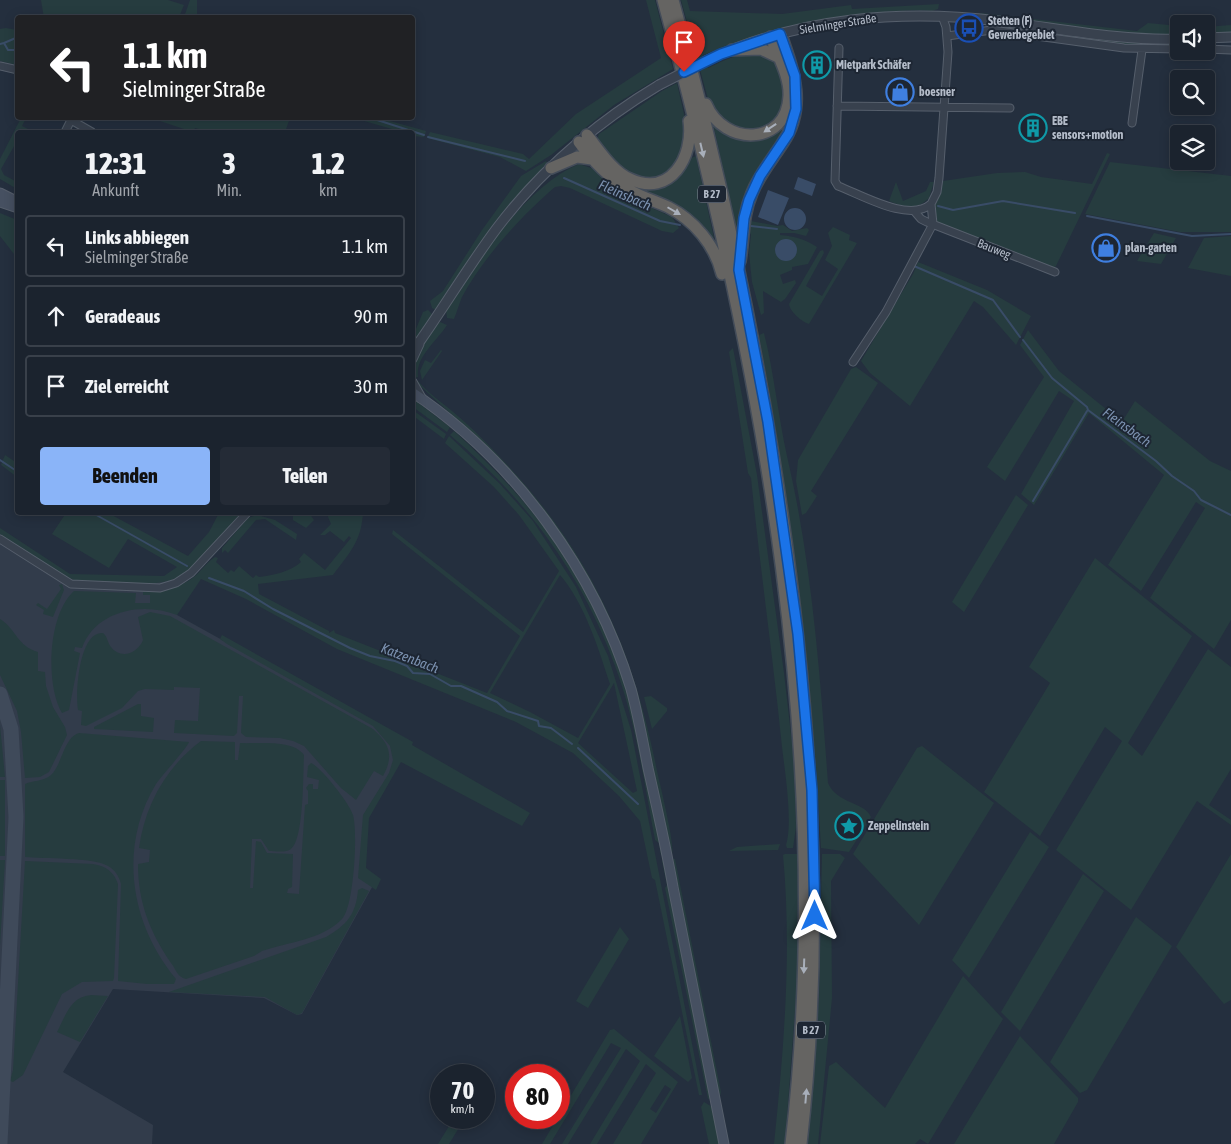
<!DOCTYPE html>
<html lang="de">
<meta charset="utf-8">
<style>
:root{--surface:#1b232e;--page:#242b36;--text:#f1f3f6;--muted:#a0a4aa;--line:#39404a;--accent:#8ab4f8}
body{margin:0;font-family:"Asap Condensed",sans-serif;background:var(--page);color:var(--text);height:100vh;display:flex;flex-direction:column;font-size:19px;white-space:nowrap}
*{box-sizing:border-box;margin:0}
p{font-size:16px;color:var(--muted)}
.icon{flex:none;width:28px;height:28px;fill:none;stroke:currentColor;stroke-width:2;stroke-linecap:round;stroke-linejoin:round}
.map{position:relative;flex:1;overflow:hidden}
.details{position:absolute;left:15px;top:130px;width:400px;height:385px;display:flex;flex-direction:column;background:var(--surface);border-radius:5px;box-shadow:0 2px 12px #0003,0 0 0 1px var(--line)}
.details>*{flex:none}
.guide{position:absolute;left:15px;top:15px;width:400px;height:105px;border-radius:5px;box-shadow:0 2px 12px #0003,0 0 0 1px var(--line);background:#202124;color:#fff;overflow:hidden}
.controls{position:absolute;left:1170px;top:15px;display:grid;gap:10px}
.controls a{display:grid;place-items:center;width:45px;height:45px;border-radius:5px;background:var(--surface);box-shadow:0 2px 12px #0003,0 0 0 1px var(--line);font-size:25px}
.speed{position:absolute;left:430px;top:1064px;display:flex;gap:10px;font-size:25px;font-weight:700;text-align:center}
.speed>*{display:grid;place-content:center;width:65px;height:65px;border-radius:50%;background:var(--surface);box-shadow:0 2px 12px #0003,0 0 0 1px var(--line);line-height:1}
.speed small{font-size:12px;font-weight:400}
.speed .limit{border:8px solid #d22;background:#fff;color:#111}
.pin{position:absolute;display:grid;place-items:center;width:42px;height:42px;color:#fff;margin:-51px -21px;border-radius:50% 50% 50% 0;rotate:-45deg;box-shadow:0 0 5px #0007}
.pin .icon{rotate:45deg}
.me{position:absolute;width:55px;margin:-28px;rotate:0deg;stroke-linejoin:round;filter:drop-shadow(0 0 4px #0008)}
.turn{display:flex;align-items:center;gap:18px;height:105px;padding:0 25px;font-size:22px}
.turn .icon{width:65px;height:65px;stroke-width:2.5}
.turn b{display:block;font-size:35px;line-height:42px}
.eta{display:flex;justify-content:space-evenly;align-items:center;height:85px;text-align:center}
.eta b{font-size:30px;font-weight:800;line-height:35px}
.cta{display:flex;gap:10px;margin-top:auto;padding:10px 25px}
.cta a{flex:1;height:58px;border-radius:5px;background:var(--accent);color:#111;font-size:20px;font-weight:800;line-height:58px;text-align:center}
.cta a+a{background:var(--page);color:var(--text)}
ul{padding:0;list-style:none}
li{display:flex;align-items:center;gap:15px;height:62px;margin:0 10px 8px;padding:0 15px;border:2px solid var(--line);border-radius:5px}
li div{flex:1}
li b{display:block;font-size:19px}
li em{font-style:normal}
.map>svg:first-child{display:block}
.airport{fill:#323c4b}
.green{fill:#263c3f;fill-rule:evenodd}
.water{fill:#394c67}
.lines{fill:none;stroke-linecap:round;stroke-linejoin:round}
.stream{stroke:#394c67;stroke-width:2}
.taxiway{stroke:#3f4a5a;stroke-width:15}
.minor-casing{stroke:#565f6c;stroke-width:9}
.tertiary-casing{stroke:#565f6c;stroke-width:11}
.secondary-casing{stroke:#565f6c;stroke-width:11}
.trunk-casing{stroke:#434c59;stroke-width:14}
.minor{stroke:#38414e;stroke-width:7}
.tertiary{stroke:#38414e;stroke-width:9}
.secondary{stroke:#465061;stroke-width:9}
.trunk{stroke:#656462;stroke-width:11}
.tertiary-bridge-casing{stroke:#565f6c;stroke-width:11;stroke-linecap:butt}
.tertiary-bridge{stroke:#38414e;stroke-width:9}
.oneway{fill:#a8afba}
.route-casing{stroke:#114b97;stroke-width:12}
.route{stroke:#1a73e8;stroke-width:9}
.labels{text-anchor:middle;dominant-baseline:central;stroke-width:4;stroke-linejoin:round;paint-order:stroke}
.shield{fill:#1d2633;stroke:#878f9c;stroke-width:1}
.shield-label{font-size:11px;font-weight:bold;fill:#b4bcc9}
.poi-label{font-size:12px;font-weight:bold;fill:#b4bcc9;stroke:#1d2633;text-anchor:start}
.street-label{font-size:12px;fill:#b4bcc9;stroke:#1d2633}
.water-label{font-size:14px;font-style:italic;fill:#7c92b1;stroke:#1d2633}
</style>
<div class="map">
<svg width="1231" height="1144" viewBox="0 0 1231 1144">
<rect width="100%" height="100%" fill="#242f3e"/>
<path class="airport" d="M0,529L70,575L164,577L177,615L404,741L406,747L366,814L363,873L376,880L302,1014L297,1015L264,998L113,989L63,1072L153,1125L152,1144H0Z"/>
<path class="green" d="M41,0H168L184,5L179,17L44,18Z
M190,0H197V17H184Z
M646,0H655L673,69L614,105L551,155L526,171L500,157L427,138L430,132L523,154L529,159L576,114L661,58Z
M681,0H687L690,11L782,14L851,5L852,9L939,4L938,9L932,11C915,9 899,11 882,12C819,16 762,33 703,55L708,68C734,56 747,48 775,61L786,87L780,117L762,132L729,129L708,99Z
M981,13L1137,31L1148,23L1179,26V36H1148L1005,20L980,15Z
M1231,25V34L1206,36V27Z
M997,26L1086,38L1179,43V46L1141,47L996,28Z
M6,28L17,30V65L0,61V29Z
M677,83L686,123L683,157L658,180C626,180 615,165 597,140L599,134L662,91Z
M794,104L778,147L738,236L713,124L755,139Z
M21,118H26L22,126L34,132H18L17,141L1,169L4,175L17,182V189L0,179V159Z
M151,118H290L285,132H209L195,128L193,132Z
M354,118H379L426,131L424,137L413,136L412,132H402Z
M588,145L642,186L683,170L691,158L696,156L716,247L705,232L630,187Z
M1107,153L1110,154L1056,266L1052,269L935,224V204L941,193L943,181L997,173L1025,172L1041,177L1092,184Z
M546,161L547,163C506,209 471,258 436,310L432,308L430,301L443,291L482,230L521,176Z
M1110,162L1231,176V232H1180L1085,214Z
M579,164L594,169L630,198L672,217L679,228L673,233L662,231L570,188L561,186L555,187C521,216 483,258 462,297C459,304 457,312 454,319L447,318L446,310C478,261 524,187 579,164Z
M896,182L903,201L926,191L930,182H934L929,198C916,211 905,207 889,201Z
M0,213L17,220V258L0,236Z
M751,221L777,226L783,225L792,231L807,228L809,230L806,236L794,233H780V235C794,236 805,239 817,247L808,264L792,267V270L780,275L783,284L795,280L796,283L785,299L781,302L763,291L764,313L761,315L752,282L749,253L751,235L748,228ZM782,240L796,253L792,259L777,256L775,247Z
M833,227L850,235L849,240L857,243L809,324C802,322 790,312 789,304L820,251L823,250L824,253L806,286L822,296L838,269L825,260L832,246L828,233Z
M1154,233L1176,238L1161,264L1137,261Z
M1231,236V276L1188,268L1204,238Z
M918,262L987,290L1031,316L1016,345L983,307L974,301L910,406L870,373L861,361L913,274Z
M428,310L432,314L431,317L413,343V336L423,312Z
M440,322L447,325C437,341 415,357 418,377L414,378C410,364 429,331 440,322Z
M1028,330L1059,371L1122,422L1135,401L1210,461L1231,471V620L1214,649L1150,598L1205,508L1196,502L1141,591L1108,565L1164,475L1089,413L1034,505L1021,494L1074,401L1059,391L1005,481L987,467L1044,377L1020,345Z
M764,333C774,373 778,415 787,456C812,563 820,674 828,783C837,804 865,802 871,817L849,852L821,848C812,676 791,504 759,335Z
M733,348L757,475L784,673L794,761L796,827L793,848H787L786,845C793,823 785,772 782,747C773,657 760,568 751,478L748,473L729,352Z
M441,350L442,351L422,380L420,371L425,360L431,363Z
M856,367L878,383L811,491L817,496L806,513L802,515L796,481L798,460L851,369Z
M415,381H418C427,392 441,402 452,411C468,424 482,438 496,453C585,545 629,636 655,761C658,778 675,842 672,854L641,717L590,584L481,442Z
M413,399L450,427L447,432L413,407Z
M414,411L446,434L444,439L416,418L413,422Z
M454,431C535,505 590,576 625,681C643,737 651,798 663,855H661L659,843L655,840C644,782 636,722 615,666C581,572 526,499 450,435Z
M449,436L500,484L533,521L576,587L608,656L631,730L702,1095H699L655,880L652,878L640,821L619,796L573,753L516,722L337,649L246,599L201,579L177,615C142,601 95,611 82,648L75,647L74,651L80,653L69,710L62,713C45,684 48,614 74,591L136,593L135,603H150V595H143V592C162,592 180,588 195,576C202,570 207,562 215,557L218,558L216,562L228,573L231,570L234,572L239,566L253,578L256,575L259,577C274,575 290,572 301,562L299,559L304,553L325,570L351,538L349,536L344,542L330,531L325,535H320L331,524L326,512L363,513C361,542 350,552 333,575L258,584L259,594L329,631V633L334,630L335,633L487,693L520,636L392,534L393,530L523,632L559,571L519,515L494,487L445,443ZM560,575C585,604 598,648 610,684L578,738L530,712L490,693ZM614,683L637,791L633,793L578,743Z
M5,455L17,463V477L1,465Z
M1016,495L1028,505L964,612L952,602Z
M66,513H108L188,556L209,532L219,513H241L197,564L179,577L169,581L150,584L74,580L66,577L0,534V528L70,574L164,576L177,567L128,539L109,568L52,534Z
M298,513H309L314,520L306,528L293,520V516Z
M257,515L275,520L297,534L296,540L265,519L256,520L228,553L225,550L222,553V548L248,518Z
M1095,558L1192,636L1128,743L1142,756L1208,649L1231,667V769L1209,805L1231,820V825L1197,801L1131,910L1056,850L1122,741L1105,727L1040,836L984,792L1050,683L1029,667Z
M62,584L64,590L53,617L43,614L44,610L36,605L38,603L47,609L61,589L59,585Z
M150,612L170,616L373,729C390,744 394,756 383,776L374,771L356,800L341,788L304,746L293,741L280,738L246,737L241,733L243,696H239L237,733L234,736L174,733L175,720L198,721L200,688L174,687V690L145,689L138,691L122,708L86,726L81,725L82,711L78,710C75,693 79,631 103,633C108,637 107,642 111,647C121,660 138,653 143,640L138,617Z
M0,619C17,630 17,646 38,652V671L45,672L46,686L53,707L65,727L67,735L49,772L40,777L25,778L21,732L17,711L0,675Z
M222,635L413,742L412,745L530,813L522,826L401,762L369,818L366,868L381,879L376,890L358,878L363,815L389,773L393,760L390,746L373,726L227,644L220,639Z
M651,696L667,708V711L652,729L644,697Z
M138,704H141V716L154,718L153,732L94,729V727Z
M0,725L5,777H0Z
M79,733L189,742C187,748 163,774 156,784C118,847 130,924 176,979L174,984H147L118,981L121,884C119,876 115,870 108,866C93,857 43,859 25,857V784C33,780 43,782 51,775C62,765 64,737 79,733Z
M201,741L235,742V760H238L240,743C258,744 293,739 304,755C303,774 304,839 291,849C286,853 275,851 269,851L261,839H252L250,888H253L256,841L261,842L267,853L293,854L292,887L288,889L287,893L299,894L305,805L308,804V791L306,788L309,784H313V789H318L319,780L307,777L308,766L311,763C321,767 350,804 353,815C358,832 354,907 342,919C322,940 288,942 262,951L254,956L186,979C177,977 176,969 171,963C150,932 138,903 138,864L149,862L150,850L139,848C145,805 166,767 201,741Z
M922,746L994,803L919,925L853,854L917,748Z
M0,780H5V856H0Z
M1030,832L1049,847L969,978L952,960Z
M780,844L778,850L729,851L737,847Z
M785,854H798L797,983L785,1144H774C784,1048 792,951 783,855Z
M822,854H840L845,858L831,881L832,998L818,1144H807L819,998Z
M1231,854V1000L1224,1004L1176,947Z
M673,859H675L721,1092L720,1096L718,1094Z
M0,860H5L0,946Z
M664,860L711,1098L708,1099L665,888L667,885L662,861Z
M25,861L93,864C106,866 114,872 118,884L114,978L113,981L82,982L62,994L23,1075L13,1082L10,1081L13,1070Z
M1083,874L1104,891L1020,1031L1001,1012Z
M362,888L369,891L302,1013L297,1015L265,997L169,992L326,937C347,925 356,914 358,890Z
M1136,917L1172,946L1087,1090L1080,1093L1050,1062Z
M620,927L629,939L588,1008L576,1001Z
M963,976L1003,1019L928,1144L920,1139L915,1144H820L829,1066L836,1062L885,1108Z
M91,995L108,996L80,1042L57,1032C66,1015 70,997 91,995Z
M680,1016L692,1078L688,1082L654,1056Z
M614,1029L678,1082L641,1144H613L656,1073L646,1064L597,1144H590L640,1061L626,1049L568,1144H562L621,1048L611,1043L550,1144H542L610,1030ZM665,1085L671,1089L656,1113L650,1109Z
M1020,1036L1078,1098V1102L1054,1144H954Z
M704,1102L714,1108L721,1144H709L701,1107Z
M454,1118H465L449,1144H438Z"/>
<path class="water" d="M798,177L816,184L812,196L794,189Z
M768,190L789,198L778,225L758,217Z
M784 219a11 11 0 1 1 22 0a11 11 0 1 1-22 0Z
M775 250a11 11 0 1 1 22 0a11 11 0 1 1-22 0Z"/>
<g class="lines">
<path class="stream" d="M4,43L18,37
M0,44L4,43L8,50H18
M371,118L424,135
M428,137L525,161
M564,178L660,221L680,225
M938,206L953,210L1003,201L1075,213
M1087,216L1192,236L1231,234
M751,226L777,229
M914,266L993,300L1020,337
M1023,340L1052,378L1087,407L1088,410L1156,461L1172,476L1194,491L1201,500L1231,515
M0,460L18,472
M1033,501L1087,411
M91,512L187,566
M209,578L244,591L273,609L350,648L370,656L395,661L407,666L413,673L430,674L451,686H461L497,702L507,711L538,721L539,726L551,728L572,744
M578,748L638,804"/>
<path class="taxiway" d="M0,694L11,729L16,817L0,1143"/>
<g class="minor-casing">
<path id="minor" d="M947,36L992,30L1124,48L1179,49
M839,48L835,181L838,186C862,195 909,223 931,204
M1206,49L1231,50
M0,66L18,70
M837,106L1010,108
M71,120L92,132
M1132,123L1142,50
M65,132L72,118
M915,212L921,219L927,222L1055,272
M933,224L931,204L937,192L939,178L948,52L946,27L942,16
M853,362L886,312L933,224
M0,539L71,584L160,588L176,583L191,573L248,512"/>
</g>
<g class="tertiary-casing">
<path id="tertiary" d="M1206,38L1231,37
M708,60C797,18 901,9 998,21C1058,28 1118,41 1179,39
M412,349L420,341C446,304 470,264 497,228C541,170 597,122 659,85
M412,359L419,344
M412,382L421,398"/>
</g>
<g class="secondary-casing">
<path id="secondary" d="M0,193L18,202
M0,202L18,208
M412,392C515,461 595,571 631,689C638,715 643,742 648,768C657,808 666,847 673,887C690,973 707,1059 724,1144"/>
</g>
<g class="trunk-casing">
<path id="trunk" d="M663,0C763,370 836,760 791,1144
M673,0C715,151 749,305 774,460C810,687 827,915 801,1144
M732,50L761,49L778,57
M706,104C724,147 787,146 789,96C790,76 777,55 771,37
M587,135C599,150 612,171 630,179C671,198 694,156 689,121
M579,142C592,160 610,178 629,190C641,197 655,201 668,207C694,220 715,245 722,274
M551,168L577,157L592,159
M740,261C744,238 742,216 752,193C759,175 771,161 782,144C807,108 794,72 781,35"/>
</g>
<use href="#minor" class="minor"/>
<use href="#tertiary" class="tertiary"/>
<use href="#secondary" class="secondary"/>
<use href="#trunk" class="trunk"/>
<g class="tertiary-bridge-casing">
<path id="tertiary-bridge" d="M659,85L708,60"/>
</g>
<use href="#tertiary-bridge" class="tertiary-bridge"/>
</g>
<defs><path id="oneway-solid" d="M-6-.8H1V-3.2L6.5 0L1 3.2V.8H-6Z" transform="scale(1.25)"/></defs>
<g class="oneway">
<use href="#oneway-solid" transform="translate(770 128) rotate(146)"/>
<use href="#oneway-solid" transform="translate(702 150) rotate(77)"/>
<use href="#oneway-solid" transform="translate(674 211) rotate(30)"/>
<use href="#oneway-solid" transform="translate(804 966) rotate(92)"/>
<use href="#oneway-solid" transform="translate(806 1096) rotate(-85)"/>
</g>
<g class="lines">
<g class="route-casing">
<path id="route" d="M684,72L721,54L780,34L795,76L796,109L789,133L760,176L749,200L744,218L739,270L768,422L798,634L812,790L815,916"/>
</g>
<use href="#route" class="route"/>
</g>
<defs>
<g id="bus-ring" transform="scale(1.4375)"><circle r="9.5" fill="#1d2633" stroke="#1a4fb4" stroke-width="1.5"/><path d="M-5-6H5V4H4V6H2V4H-2V6H-4V4H-5ZM-3.5-4V0h7V-4ZM-3.5 1.2v1.5H-2V1.2ZM2 1.2v1.5H3.5V1.2Z" fill="#1a4fb4"/></g>
<g id="building-ring" transform="scale(1.4375)"><circle r="9.5" fill="#1d2633" stroke="#0f9aa8" stroke-width="1.5"/><path d="M-4-6H4V6H1V3H-1V6H-4ZM-2.5-4.3h1.7v1.8h-1.7ZM.8-4.3h1.7v1.8H.8ZM-2.5-1h1.7V.8h-1.7ZM.8-1h1.7V.8H.8Z" fill="#0f9aa8"/></g>
<g id="shop-ring" transform="scale(1.4375)"><circle r="9.5" fill="#1d2633" stroke="#3f7fe0" stroke-width="1.5"/><path d="M-5-2.5h2.3a2.7 3.5 0 0 1 5.4 0H5L5.5 6h-11ZM-1.5-2.5h3a1.5 2.3 0 0 0-3 0Z" fill="#3f7fe0"/></g>
<g id="sight-ring" transform="scale(1.4375)"><circle r="9.5" fill="#1d2633" stroke="#0f9aa8" stroke-width="1.5"/><path d="M0-6L1.8-2.2L6-1.7L2.9 1.2L3.7 5.4L0 3.3L-3.7 5.4L-2.9 1.2L-6-1.7L-1.8-2.2Z" fill="#0f9aa8"/></g>
</defs>
<g fill-rule="evenodd">
<use href="#bus-ring" x="969" y="28"/>
<use href="#building-ring" x="817" y="65"/>
<use href="#shop-ring" x="900" y="92"/>
<use href="#building-ring" x="1033" y="128"/>
<use href="#shop-ring" x="1106" y="248"/>
<use href="#sight-ring" x="849" y="826"/>
</g>
<g class="labels">
<g class="shield">
<rect x="698" y="185.5" width="28" height="17" rx="4"/>
<rect x="797" y="1021.5" width="28" height="17" rx="4"/>
</g>
<g class="shield-label">
<text x="712" y="194">B 27</text>
<text x="811" y="1030">B 27</text>
</g>
<g class="poi-label">
<text x="988" y="21">Stetten (F)<tspan x="988" dy="14">Gewerbegebiet</tspan></text>
<text x="836" y="65">Mietpark Schäfer</text>
<text x="919" y="92">boesner</text>
<text x="1052" y="121">EBE<tspan x="1052" dy="14">sensors+motion</tspan></text>
<text x="1125" y="248">plan-garten</text>
<text x="868" y="826">Zeppelinstein</text>
</g>
<g class="street-label">
<text transform="translate(838 24) rotate(-9)">Sielminger Straße</text>
<text transform="translate(994 249) rotate(22)">Bauweg</text>
</g>
<g class="water-label">
<text transform="translate(625 195) rotate(24)">Fleinsbach</text>
<text transform="translate(1127 427) rotate(36)">Fleinsbach</text>
<text transform="translate(410 658) rotate(21)">Katzenbach</text>
</g>
</g>
</svg>
<div class="controls">
<a><svg class="icon" aria-label="sound" viewBox="0 0 24 24"><path d="M4 9h4l5-4v14l-5-4H4zM17 9q2 3 0 6"/></svg></a>
<a><svg class="icon" aria-label="search" viewBox="0 0 24 24"><circle cx="10" cy="10" r="6"/><path d="M15 15l6 6"/></svg></a>
<a><svg class="icon" aria-label="layers" viewBox="0 0 24 24"><path d="M12 4l9 5-9 5-9-5zM3 14l9 5 9-5"/></svg></a>
</div>
<div class="speed"><div>70<small>km/h</small></div><div class="limit">80</div></div>
<div class="pin" style="left:684px;top:72px;background:#d93025"><svg class="icon" aria-label="arrive" viewBox="0 0 24 24"><path d="M6 21V4h12l-3 4 3 4H6"/></svg></div>
<svg class="me" style="left:815px;top:916px" viewBox="-20 -20 40 40"><path d="M0-17L14 15 0 8-14 15z" fill="#1a73e8" stroke="#fff" stroke-width="4"/></svg>
<div class="guide">
<div class="turn"><svg class="icon" aria-label="left" viewBox="0 0 24 24"><path d="M17 20v-9H6M10 6l-5 5 5 5"/></svg><div><b>1.1 km</b>Sielminger Straße</div></div>
</div>
<section class="details">
<div class="eta">
<div><b>12:31</b><p>Ankunft</p></div>
<div><b>3</b><p>Min.</p></div>
<div><b>1.2</b><p>km</p></div>
</div>
<ul>
<li><svg class="icon" aria-label="left" viewBox="0 0 24 24"><path d="M17 20v-9H6M10 6l-5 5 5 5"/></svg><div><b>Links abbiegen</b><p>Sielminger Straße</p></div><em>1.1 km</em></li>
<li><svg class="icon" aria-label="ahead" viewBox="0 0 24 24"><path d="M12 20V5M6 11l6-6 6 6"/></svg><div><b>Geradeaus</b></div><em>90 m</em></li>
<li><svg class="icon" aria-label="arrive" viewBox="0 0 24 24"><path d="M6 21V4h12l-3 4 3 4H6"/></svg><div><b>Ziel erreicht</b></div><em>30 m</em></li>
</ul>
<div class="cta"><a>Beenden</a><a>Teilen</a></div>
</section>
</div>
